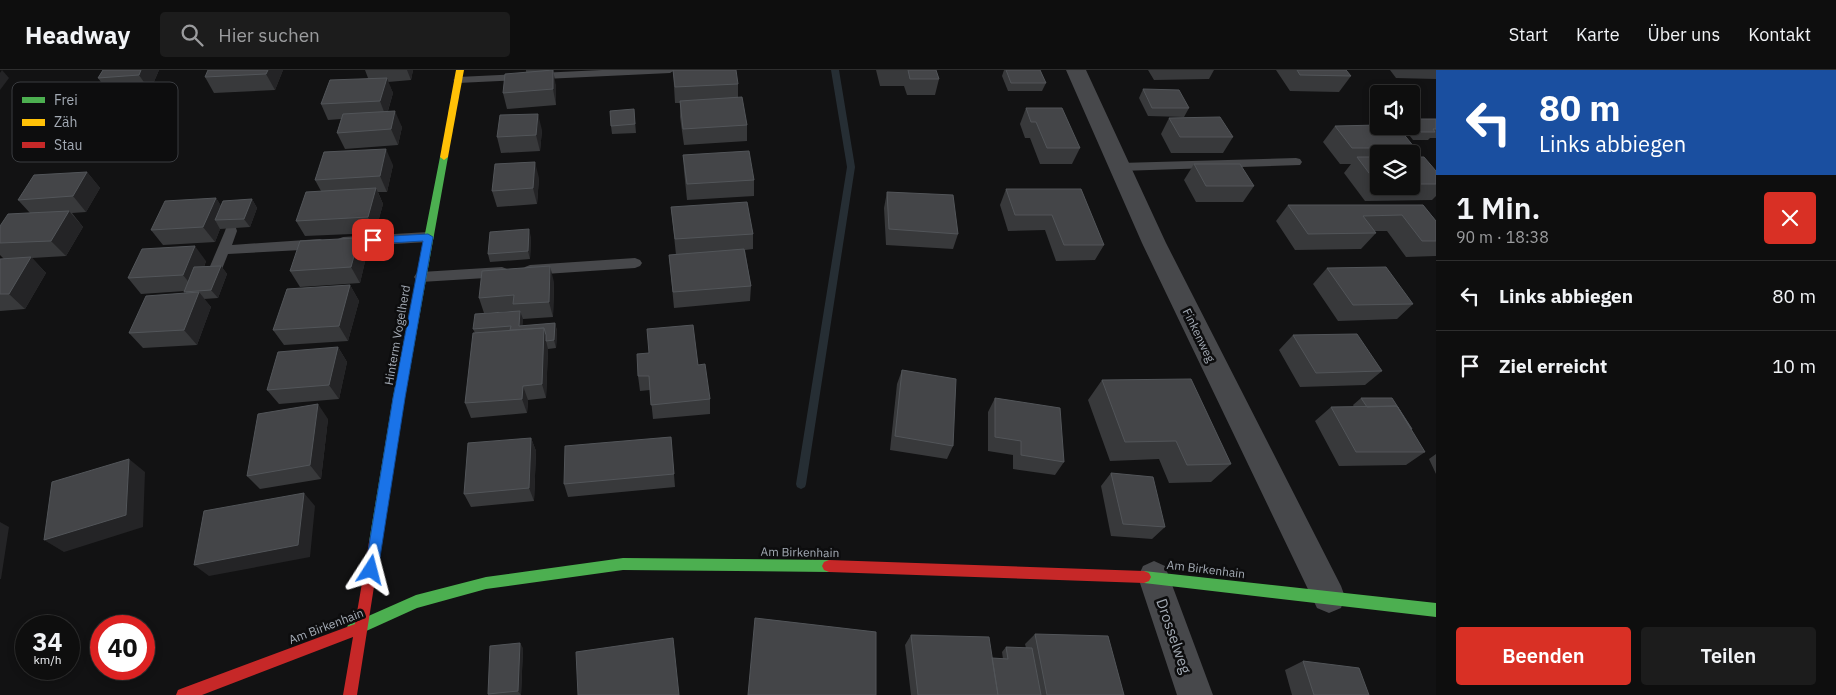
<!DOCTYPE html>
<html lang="de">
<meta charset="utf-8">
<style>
:root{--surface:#0e0e0e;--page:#1c1c1c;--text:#f1f3f6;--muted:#9b9c9e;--line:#2e2e2e;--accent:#d93025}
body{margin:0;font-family:"IBM Plex Sans",sans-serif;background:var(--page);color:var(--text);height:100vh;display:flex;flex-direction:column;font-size:19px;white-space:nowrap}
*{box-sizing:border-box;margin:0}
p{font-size:16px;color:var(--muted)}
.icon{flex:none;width:28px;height:28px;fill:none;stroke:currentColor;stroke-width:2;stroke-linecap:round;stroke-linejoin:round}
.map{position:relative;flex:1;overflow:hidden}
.details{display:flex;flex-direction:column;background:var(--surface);width:400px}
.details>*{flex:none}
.banner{background:#1a4fa0;color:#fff;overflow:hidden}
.fabs{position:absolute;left:1370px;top:15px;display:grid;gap:10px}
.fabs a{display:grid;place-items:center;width:50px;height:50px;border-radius:5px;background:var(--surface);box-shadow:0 2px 8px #0003,0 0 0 1px var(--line);font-size:25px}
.speed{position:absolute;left:15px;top:545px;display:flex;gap:10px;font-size:25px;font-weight:700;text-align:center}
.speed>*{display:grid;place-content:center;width:65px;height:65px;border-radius:50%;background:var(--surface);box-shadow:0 2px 8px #0003,0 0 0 1px var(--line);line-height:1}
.speed small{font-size:12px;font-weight:400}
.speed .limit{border:8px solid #d22;background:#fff;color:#111}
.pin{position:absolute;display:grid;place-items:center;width:42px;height:42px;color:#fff;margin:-21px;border-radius:10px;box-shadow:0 2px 8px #0006}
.me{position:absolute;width:55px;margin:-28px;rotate:9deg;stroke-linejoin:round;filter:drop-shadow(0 0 4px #0008)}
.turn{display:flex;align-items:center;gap:18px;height:105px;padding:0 20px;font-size:22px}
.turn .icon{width:65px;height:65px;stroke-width:2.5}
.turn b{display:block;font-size:35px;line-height:42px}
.round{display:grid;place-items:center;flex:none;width:52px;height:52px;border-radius:5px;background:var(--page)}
.headline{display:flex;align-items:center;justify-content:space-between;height:85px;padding:0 20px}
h1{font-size:30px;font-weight:600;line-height:38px}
.button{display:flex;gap:10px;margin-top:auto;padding:10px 20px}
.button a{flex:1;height:58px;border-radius:5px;background:var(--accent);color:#fff;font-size:20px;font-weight:600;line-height:58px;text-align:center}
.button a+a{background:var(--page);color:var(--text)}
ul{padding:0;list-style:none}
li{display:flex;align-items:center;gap:15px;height:70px;padding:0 20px;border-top:1px solid var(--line)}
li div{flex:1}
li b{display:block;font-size:19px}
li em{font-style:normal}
header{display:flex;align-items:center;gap:30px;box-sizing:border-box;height:70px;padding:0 25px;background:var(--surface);border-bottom:1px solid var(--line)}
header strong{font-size:24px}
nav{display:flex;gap:28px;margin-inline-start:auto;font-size:18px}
.search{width:350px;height:45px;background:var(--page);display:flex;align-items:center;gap:12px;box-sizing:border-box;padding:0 18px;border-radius:5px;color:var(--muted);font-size:19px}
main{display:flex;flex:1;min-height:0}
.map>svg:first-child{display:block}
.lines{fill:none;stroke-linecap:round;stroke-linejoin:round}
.stream{fill:#262e34;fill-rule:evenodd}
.lane{fill:#47484b;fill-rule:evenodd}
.street{fill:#47484b;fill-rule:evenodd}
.fast{fill:#4caf50;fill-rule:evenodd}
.slow{fill:#ffc107;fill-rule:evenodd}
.jam{fill:#c62828;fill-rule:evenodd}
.wall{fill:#38393b}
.shaded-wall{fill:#242426}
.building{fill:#444548;stroke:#525559}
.route{fill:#1a73e8;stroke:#114b97}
.labels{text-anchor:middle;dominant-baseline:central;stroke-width:5;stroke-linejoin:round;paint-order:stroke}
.street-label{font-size:12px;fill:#a3aab4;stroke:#0d0d0e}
.near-street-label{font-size:15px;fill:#a3aab4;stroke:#0d0d0e}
.key{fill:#0d0d0e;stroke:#3a3c40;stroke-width:1}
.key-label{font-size:14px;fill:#a3aab4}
</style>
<header>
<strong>Headway</strong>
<div class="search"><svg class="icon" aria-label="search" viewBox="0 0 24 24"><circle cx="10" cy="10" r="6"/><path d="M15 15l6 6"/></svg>Hier suchen</div>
<nav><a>Start</a><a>Karte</a><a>Über uns</a><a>Kontakt</a></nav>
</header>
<main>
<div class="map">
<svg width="1436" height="625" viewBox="0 0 1436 625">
<rect width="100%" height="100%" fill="#121213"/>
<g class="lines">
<path class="stream" d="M831,0H839L855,97L806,414L805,417L801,419L797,417L796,414L847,97Z"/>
<path class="lane" d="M602,0H675L670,3L458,13L453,10L458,7Z
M1296,88L1300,89L1302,92L1300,95L1120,101L1114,97L1120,93Z
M231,157L236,158L237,161L232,175L320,169L325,171L327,174L325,177L320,179L228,184L220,204H210L208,201L225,161L226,158Z
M428,162L433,164L434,167L433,170L428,172L343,177L338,175L336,172L338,169L343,167Z
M635,188L640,190L642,193L640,196L635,198L530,205L525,203L523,200L525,197L530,195Z
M502,197L507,199L509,202L507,205L502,207L421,212L416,210L414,207L416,204L421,202Z"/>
<path class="street" d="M1066,0H1086L1166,173L1341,516L1345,527L1341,538L1329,543L1317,538L1142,173Z
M1154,491L1165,496L1213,625H1177L1138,507L1143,496Z"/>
<path class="fast" d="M444,84L448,87L405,327L381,472L380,476L375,478L370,476L369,472L393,327L440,87Z
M623,488L829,490L834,492L836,496L834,500L829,502L623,500L486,519L417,538L353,567L348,565L346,560L348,555L416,525L486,507Z
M1144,501L1436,533V547L1144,513L1139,511L1137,507L1139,503Z"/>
<path class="slow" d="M456,0H464L448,87L444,90L440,87Z"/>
<path class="jam" d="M375,466L380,468L381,472L357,625H343L353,567L202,625H176L178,620L183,618L355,554L369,472L370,468Z
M829,490L1144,501L1149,503L1151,507L1149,511L1144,513L829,502L824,500L822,496L824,492Z"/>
</g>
<path class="wall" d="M103,0H159L150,21L132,22L143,38L131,60L82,63L69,47L109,23L98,8Z
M283,0L275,20L214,23L205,7Z
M365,0H413L411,10L388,12L393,23L388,41L402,57L398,75L345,79L337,63L341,49L328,50L321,34L368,8Z
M526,0H549L556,16V35L507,39L503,23L526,2Z
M673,0L738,14V28L747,55V71L684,75L680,47V33H675Z
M876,0H936L939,9L935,25H907L904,16H880Z
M1004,0H1040L1046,13L1042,21H1008L1002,6Z
M1148,0H1214L1209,9L1154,10Z
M1276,0H1346L1351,6L1339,22L1290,21Z
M1390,0H1436V9L1396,8Z
M1143,19L1189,38L1184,47L1148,46L1139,28Z
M1026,38L1080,78L1072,94H1040L1030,68H1025L1020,54Z
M634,39L636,63L612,64L611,56Z
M1169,48L1233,67L1223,83H1171L1161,64Z
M1411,49H1436V68H1430L1428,70H1413L1403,57L1404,56H1411Z
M1335,56L1415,78L1410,84H1379V116H1411V87L1436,101V126L1432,130L1365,131L1344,103L1351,94H1340L1323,72Z
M542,60L540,81L501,83L497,67Z
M683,85L754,110V126L687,130L684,101Z
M1194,94L1254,116L1243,132H1196L1184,110Z
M393,95L387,122H378L383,134L375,163L305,166L296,151L321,121L315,110Z
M87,102L100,118L86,142L72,143L83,157L66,186L32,188L46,203L25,239L0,241V189H4L0,185V156L30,143L18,130Z
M539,108L537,134L497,137L492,121Z
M1006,119H1081L1104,175L1095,190L1056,191L1045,160L1008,161L1000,135Z
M887,122L958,164L953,179L886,175L884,138Z
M216,128L221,136L252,129L257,138L250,157L220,159L215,172L163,175L151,160Z
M1288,135H1423L1436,151V186L1406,187L1387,161H1374L1376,163L1361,179L1295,180L1276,151Z
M671,137L753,164V179L745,180L751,216L750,231L674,238L669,185H676Z
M531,167L530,189L490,192L488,184Z
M367,183L360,213L300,217L290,201Z
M206,191L204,197L221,196L227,204L218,228L204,229L211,237L197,275L143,278L129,263L186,223L185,221L141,224L128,208Z
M1327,198L1413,234L1397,249L1338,251L1313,214Z
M554,212L553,247L523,249L522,256L555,253L557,261L556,278L548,279L546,328L528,330L527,343L471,348L465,333L475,263L473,259L515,241L484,243L479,228Z
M350,215L359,231L348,271L284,275L273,260Z
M1293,265L1382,301L1365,315L1300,317L1279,280Z
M338,277L347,292L339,329L279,334L267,320Z
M698,295L710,329V344L653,349L650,320L640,321L638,306Z
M902,300L953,376L947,389L890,380L897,314Z
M1102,310L1231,394L1211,412L1169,413L1159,389L1110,391L1088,330Z
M995,328L1064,392L1055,405L1013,399V385L988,381V342Z
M1361,328L1412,359L1411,360L1425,382L1406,395L1339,396L1315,351L1331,337H1354L1353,335Z
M328,349L321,409L260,419L247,406Z
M671,367L675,417L568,427L564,414Z
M531,368L536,381L534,431L471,437L464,424Z
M1436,384V404L1429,389Z
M1111,403L1165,457L1152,469L1111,466L1101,416Z
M1035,564L1124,625H911L905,575L911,565L992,588L1003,589L1002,582L1006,577L1026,578L1025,574Z
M523,578L521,625H488V624Z
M1303,591L1369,625H1292L1285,600Z"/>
<path class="shaded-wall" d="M2,0L9,8L0,20V3Z
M141,0H159L150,21L139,5Z
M268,0H283L275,20L266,4Z
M407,0H413L411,10Z
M553,0L556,16V35L553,19Z
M387,8L393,23L386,47L380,31Z
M132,22L143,38L131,60L119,44Z
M395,41L402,57L398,75L391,59Z
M538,44L542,60L540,81L536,65Z
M386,79L393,95L387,122L380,106Z
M535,92L539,108L537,134L533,118Z
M87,102L100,118L86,142L73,126Z
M376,118L383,134L375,163L368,147Z
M216,128L226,144L215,150L220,159L215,172L203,157Z
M252,129L257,138L250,157L244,149Z
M69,141L83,157L66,186L51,171Z
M529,159L531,167L530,189L528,181Z
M359,168L367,183L360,213L351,197Z
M195,176L206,191L195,220L183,205Z
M31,187L46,203L25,239L9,224Z
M221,196L227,204L218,228L211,220Z
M550,196L554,212L553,247L549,232Z
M350,215L359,231L348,271L339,256Z
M199,222L211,237L197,275L184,260Z
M520,241L523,249L522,264L519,256Z
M555,253L557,261L556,278L554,270Z
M544,258L548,271H546L548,279L546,328L542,314Z
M338,277L347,292L339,329L329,315Z
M523,316L528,330L527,343L522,329Z
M318,334L328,349L321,409L310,395Z
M531,368L536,381L534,431L529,418Z
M129,389L145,402L143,457L64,482L44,470Z
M304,423L315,436L310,487L209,506L194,495Z
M0,452L9,457L1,509H0Z
M520,573L523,578L521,625L518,621Z"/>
<path class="building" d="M103,0H141L139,5L98,8Z
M208,0H268L266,4L205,7Z
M553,0V19L503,23L505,4Z
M673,0H736L738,14L675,17Z
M908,0H936L939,9H910Z
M1006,0H1040L1046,13H1011Z
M1297,0H1346L1351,6L1300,5Z
M387,8L380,31L321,34L330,10Z
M1143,19L1179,20L1189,38H1152Z
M742,27L747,55L683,59L680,31Z
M1026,38H1062L1080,78H1047L1036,52H1031Z
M634,39L635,54L611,56L610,41Z
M395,41L391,59L337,63L343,44Z
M538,44L536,65L497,67L500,45Z
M1220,47L1233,67H1180L1169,48Z
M1411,49H1436V59H1433L1435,62H1421L1411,50Z
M1379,55V56H1397L1415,78H1352L1335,56Z
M386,79L380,106L315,110L324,82Z
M749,81L754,110L687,114L683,85Z
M1357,87H1379V115H1378Z
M1411,87H1424L1436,101V114H1411Z
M535,92L533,118L492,121L495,94Z
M1194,94H1240L1254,116H1206Z
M87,102L73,126L18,130L34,105Z
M376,118L368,147L296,151L306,122Z
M1006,119H1081L1104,175H1064L1052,145H1015Z
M887,122L953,125L958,164L889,159Z
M216,128L203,157L151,160L165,131Z
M252,129L244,149L215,150L223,131Z
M747,132L753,164L675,169L671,137Z
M1288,135H1423L1436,151V171H1422L1402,145L1363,146L1376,163L1308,164Z
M69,141L51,171L0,173V156L8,144Z
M529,159L528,181L488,184L490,162Z
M359,168L351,197L290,201L300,171Z
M195,176L183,205L128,208L142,179Z
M744,179L751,216L673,222L669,185Z
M31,187L9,224H0V189Z
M221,196L211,220L184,222L194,197Z
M550,196L549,232L513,234L514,225L479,228L482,201Z
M1386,197L1413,234L1353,235L1327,198Z
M350,215L339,256L273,260L287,219Z
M199,222L184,260L129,263L146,226Z
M520,241L519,256L555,253L554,270L546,271V265L544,258L510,260L511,256L473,259L475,244Z
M693,255L698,295L705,294L710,329L651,335L649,306H638L637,284L649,283L647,259Z
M544,258L542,314L523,316L522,329L465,333L473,263Z
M1357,264L1382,301L1316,303L1293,265Z
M338,277L329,315L267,320L278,282Z
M902,300L956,309L953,376L895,366Z
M1191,309L1231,394L1187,395L1176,371L1125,372L1102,310Z
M995,328L1060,338L1064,392L1021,385V371L995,367Z
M1361,328H1392L1412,359H1411L1397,336L1367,337Z
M318,334L310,395L247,406L258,344Z
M1397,336L1425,382H1356L1331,337Z
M671,367L674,404L564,414L565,376Z
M531,368L529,418L464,424L468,373Z
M129,389L126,445L44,470L52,412Z
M1111,403L1153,407L1165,457L1123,454Z
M304,423L298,475L194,495L204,441Z
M755,548L876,562V625H748Z
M1035,564L1108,566L1124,625H1047Z
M911,565L989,567L998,625H918Z
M673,568L679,625H578L576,582Z
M520,573L518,621L488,624L490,576Z
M1006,577L1032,578L1041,625H998L992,588L1008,589Z
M1303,591L1359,598L1369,625H1314Z"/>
<path class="route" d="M428,164L433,167L405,328L378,500L376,504L371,506L367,504L365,500L393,328L423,171L373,174L368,170L373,167Z"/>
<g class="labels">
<g class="street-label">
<text transform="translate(397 265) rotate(-80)">Hinterm Vogelherd</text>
<text transform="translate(1199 265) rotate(64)">Finkenweg</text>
<text transform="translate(800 482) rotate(1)">Am Birkenhain</text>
<text transform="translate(1206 499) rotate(7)">Am Birkenhain</text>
<text transform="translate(326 556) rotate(-21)">Am Birkenhain</text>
</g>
<g class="near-street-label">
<text transform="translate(1174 566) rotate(71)">Drosselweg</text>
</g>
</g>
<rect x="12" y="12" width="166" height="80" rx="8" class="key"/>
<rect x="22" y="27" width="23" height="6" fill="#4caf50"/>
<rect x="22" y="49" width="23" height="7" fill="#ffc107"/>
<rect x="22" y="72" width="23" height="6" fill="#c62828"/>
<g class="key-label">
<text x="54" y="35">Frei</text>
<text x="54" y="57">Zäh</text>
<text x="54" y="80">Stau</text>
</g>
</svg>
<div class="fabs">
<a><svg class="icon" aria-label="sound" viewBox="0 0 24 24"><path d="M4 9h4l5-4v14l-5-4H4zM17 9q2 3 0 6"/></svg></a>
<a><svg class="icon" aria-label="layers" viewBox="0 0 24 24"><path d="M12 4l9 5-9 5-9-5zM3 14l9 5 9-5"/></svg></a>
</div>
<div class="speed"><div>34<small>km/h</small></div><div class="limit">40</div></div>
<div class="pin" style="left:373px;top:170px;background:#d93025"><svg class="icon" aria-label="arrive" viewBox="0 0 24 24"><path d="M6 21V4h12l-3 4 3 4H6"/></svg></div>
<svg class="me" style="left:371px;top:500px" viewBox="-20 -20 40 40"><path d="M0-17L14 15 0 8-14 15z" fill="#1a73e8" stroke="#fff" stroke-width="4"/></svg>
</div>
<section class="details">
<div class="banner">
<div class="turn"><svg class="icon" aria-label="left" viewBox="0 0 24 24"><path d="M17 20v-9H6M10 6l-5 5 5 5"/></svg><div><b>80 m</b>Links abbiegen</div></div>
</div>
<div class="headline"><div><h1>1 Min.</h1><p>90 m · 18:38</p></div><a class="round" style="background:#d93025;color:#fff"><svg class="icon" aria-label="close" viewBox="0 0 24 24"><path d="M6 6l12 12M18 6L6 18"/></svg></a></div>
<ul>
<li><svg class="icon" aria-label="left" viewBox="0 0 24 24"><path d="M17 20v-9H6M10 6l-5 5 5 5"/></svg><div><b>Links abbiegen</b></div><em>80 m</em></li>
<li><svg class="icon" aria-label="arrive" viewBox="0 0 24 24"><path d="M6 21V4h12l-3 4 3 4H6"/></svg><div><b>Ziel erreicht</b></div><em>10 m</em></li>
</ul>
<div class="button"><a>Beenden</a><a>Teilen</a></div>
</section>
</main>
